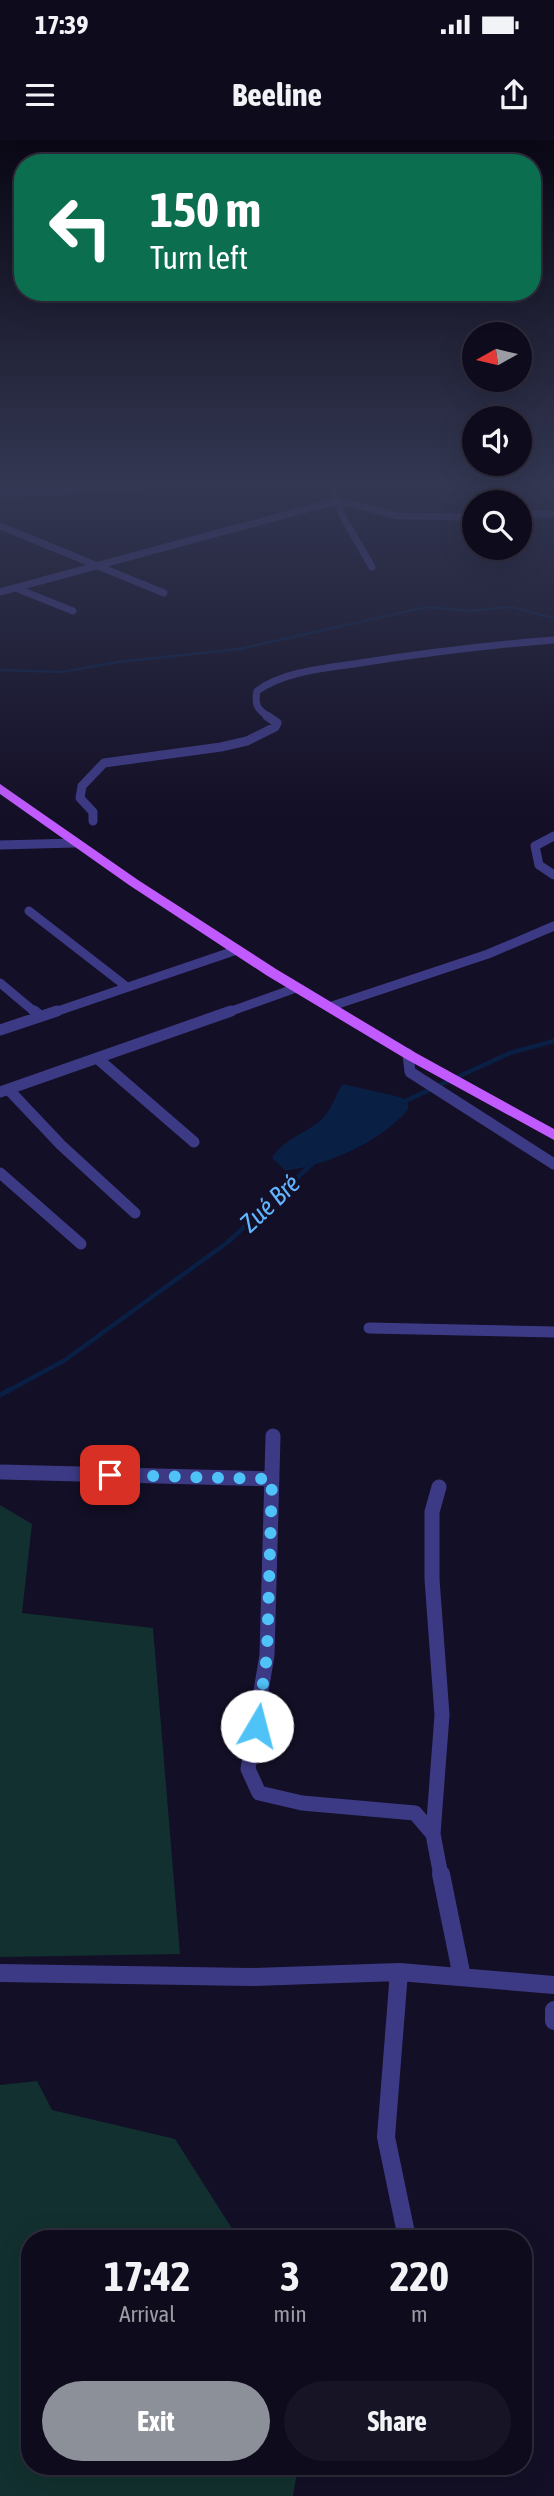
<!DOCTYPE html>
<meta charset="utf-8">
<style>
:root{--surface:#0e0b1c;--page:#171425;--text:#f1f3f6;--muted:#9b9ba3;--line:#2e2b3b;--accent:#8c9099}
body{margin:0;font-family:"Asap Condensed",sans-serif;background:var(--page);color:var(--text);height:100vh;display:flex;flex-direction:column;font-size:26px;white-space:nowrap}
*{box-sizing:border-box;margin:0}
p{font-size:23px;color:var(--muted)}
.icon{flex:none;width:38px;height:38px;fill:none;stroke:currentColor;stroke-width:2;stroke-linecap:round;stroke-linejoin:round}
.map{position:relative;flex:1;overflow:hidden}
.details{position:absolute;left:21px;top:2090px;width:511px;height:245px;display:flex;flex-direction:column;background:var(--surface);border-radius:28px;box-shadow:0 7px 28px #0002,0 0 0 2px var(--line)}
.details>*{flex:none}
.banner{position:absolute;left:14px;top:14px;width:527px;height:147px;border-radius:28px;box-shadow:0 7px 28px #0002,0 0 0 2px var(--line);background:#0b6e4f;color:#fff;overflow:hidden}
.needle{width:46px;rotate:262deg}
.fabs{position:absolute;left:462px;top:182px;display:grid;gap:14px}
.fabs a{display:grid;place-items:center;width:70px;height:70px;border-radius:50%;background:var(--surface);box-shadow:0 7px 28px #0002,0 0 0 2px var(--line);font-size:35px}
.pin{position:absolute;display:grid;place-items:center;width:60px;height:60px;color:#fff;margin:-30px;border-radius:14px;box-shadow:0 4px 10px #0006}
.me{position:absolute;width:77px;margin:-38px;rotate:8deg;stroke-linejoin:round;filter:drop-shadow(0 0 5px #0008)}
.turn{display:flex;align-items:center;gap:24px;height:147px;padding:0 21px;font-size:32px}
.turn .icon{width:91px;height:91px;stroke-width:2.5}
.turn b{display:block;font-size:49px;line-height:60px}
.eta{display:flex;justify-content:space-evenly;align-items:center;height:119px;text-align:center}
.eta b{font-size:42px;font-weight:700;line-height:49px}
.cta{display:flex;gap:14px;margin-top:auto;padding:14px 21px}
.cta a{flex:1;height:80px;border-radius:42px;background:var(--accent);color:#fff;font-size:28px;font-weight:700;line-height:80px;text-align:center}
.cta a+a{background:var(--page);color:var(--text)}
.status{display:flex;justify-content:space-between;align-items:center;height:49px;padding:0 35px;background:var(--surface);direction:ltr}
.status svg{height:19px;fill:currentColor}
header{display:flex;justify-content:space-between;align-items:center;height:91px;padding:0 21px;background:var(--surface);font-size:32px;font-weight:700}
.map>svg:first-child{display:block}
.green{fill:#12302f}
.water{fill:#0a1f44}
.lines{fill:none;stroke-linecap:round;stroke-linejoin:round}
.stream-far2{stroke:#0a1f44;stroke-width:2.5}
.stream-far1{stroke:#0a1f44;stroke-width:4.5}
.stream{stroke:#0a1f44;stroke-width:5}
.minor-far4{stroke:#3d3a85;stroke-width:7}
.minor-far3{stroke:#3d3a85;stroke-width:9}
.minor-far2{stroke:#3d3a85;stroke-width:11}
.minor-far1{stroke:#3d3a85;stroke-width:15}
.minor{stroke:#3d3a85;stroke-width:18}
.primary{fill:#c25bff;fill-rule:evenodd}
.route{stroke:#4fc3f7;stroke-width:12;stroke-dasharray:0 21.6}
.labels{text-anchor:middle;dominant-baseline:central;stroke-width:7;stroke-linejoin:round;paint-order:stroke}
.water-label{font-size:26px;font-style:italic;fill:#62b6ff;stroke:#130f26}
</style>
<div class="status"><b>17:39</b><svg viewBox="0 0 49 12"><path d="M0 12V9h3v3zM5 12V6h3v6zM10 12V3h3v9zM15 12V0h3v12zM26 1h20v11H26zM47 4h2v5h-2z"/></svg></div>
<header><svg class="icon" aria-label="menu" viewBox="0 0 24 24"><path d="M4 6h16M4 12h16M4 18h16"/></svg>Beeline<svg class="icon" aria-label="share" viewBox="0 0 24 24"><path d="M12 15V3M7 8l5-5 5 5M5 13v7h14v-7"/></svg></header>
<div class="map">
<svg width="554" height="2356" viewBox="0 0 554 2356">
<rect width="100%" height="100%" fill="#130f26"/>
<path class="green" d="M0,1365L32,1384L22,1473L153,1488L180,1814L0,1817Z
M37,1941L52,1970L175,1999L238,2098H30V2326H298L293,2356H0V1945Z"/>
<path class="water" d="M343,944L400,957L408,962V970C377,1004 331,1023 286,1031L272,1018C285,996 312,993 327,973C334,964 336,953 343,944Z"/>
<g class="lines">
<path class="stream-far2" d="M0,530L62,532L118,522L239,509L427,467L471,471L511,467L554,478"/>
<path class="stream-far1" d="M403,962L510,913L554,901
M8,1251L65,1220L228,1102L313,1023"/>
<path class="stream" d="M0,1255L11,1249"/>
<path class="minor-far4" d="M332,346L342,375L372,427
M0,354L146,346
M520,374H554
M0,386L164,453
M18,449L73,471
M0,452L329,363H350L397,376L474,377
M269,577C258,570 254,565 257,551C284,531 327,528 360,523C425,513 489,505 554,500"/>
<path class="minor-far3" d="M93,681V672L80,658L82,646L104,623L221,607L247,601L275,587L277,583L267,576
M554,696L535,706L539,725L554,735
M0,705L75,703
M29,771L127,847
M0,843L36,873
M329,867L488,814L554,786
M52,873L234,811
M226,873L296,848"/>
<path class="minor-far2" d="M34,871L40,876
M0,890L57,871
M408,914L410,932L554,1024
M98,919L194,1002
M9,950L61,1005L135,1073
M0,952L231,871
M0,1033L81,1104
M369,1188L554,1192"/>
<path class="minor-far1" d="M273,1296L267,1515L248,1629L259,1653L302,1663L415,1673L433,1694
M2,1332L272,1339
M439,1347L432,1372V1439L442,1575L433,1694L441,1736"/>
<path class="minor" d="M441,1734L462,1837
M399,1832L386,1997L407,2098
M0,1833L251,1837L399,1832L554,1845
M554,1870V1881"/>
<path class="primary" d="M0,644L138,740L276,829L416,913L554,989V1000L406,919L266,835L129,745L0,654Z"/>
</g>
<linearGradient id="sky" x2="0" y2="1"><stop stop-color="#0a0815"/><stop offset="0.51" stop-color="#333752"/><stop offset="1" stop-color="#333752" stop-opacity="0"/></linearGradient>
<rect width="554" height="676" fill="url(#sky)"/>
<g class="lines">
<path class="route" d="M110,1335L272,1339L267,1515L257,1586"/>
</g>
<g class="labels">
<g class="water-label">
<text transform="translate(270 1063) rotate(-43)">Zué Bré</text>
</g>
</g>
</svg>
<div class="fabs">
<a><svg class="needle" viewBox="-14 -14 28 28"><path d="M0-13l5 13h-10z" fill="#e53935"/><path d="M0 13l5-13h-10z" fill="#9b9ba3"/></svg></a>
<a><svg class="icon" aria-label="sound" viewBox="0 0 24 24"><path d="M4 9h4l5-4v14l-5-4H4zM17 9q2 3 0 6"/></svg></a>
<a><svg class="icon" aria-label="search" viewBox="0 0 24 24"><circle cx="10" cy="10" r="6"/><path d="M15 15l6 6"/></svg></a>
</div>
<div class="pin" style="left:110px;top:1335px;background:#d93025"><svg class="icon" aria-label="arrive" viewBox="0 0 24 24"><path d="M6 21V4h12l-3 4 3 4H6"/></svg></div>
<svg class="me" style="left:257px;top:1586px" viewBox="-20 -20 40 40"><circle r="19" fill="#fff"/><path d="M0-13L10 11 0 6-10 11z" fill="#4fc3f7"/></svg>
<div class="banner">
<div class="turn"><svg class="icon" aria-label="left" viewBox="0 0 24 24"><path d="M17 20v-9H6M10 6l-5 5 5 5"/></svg><div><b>150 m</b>Turn left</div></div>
</div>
<section class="details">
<div class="eta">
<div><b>17:42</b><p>Arrival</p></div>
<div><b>3</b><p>min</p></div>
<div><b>220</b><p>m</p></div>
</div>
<div class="cta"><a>Exit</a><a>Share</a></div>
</section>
</div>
